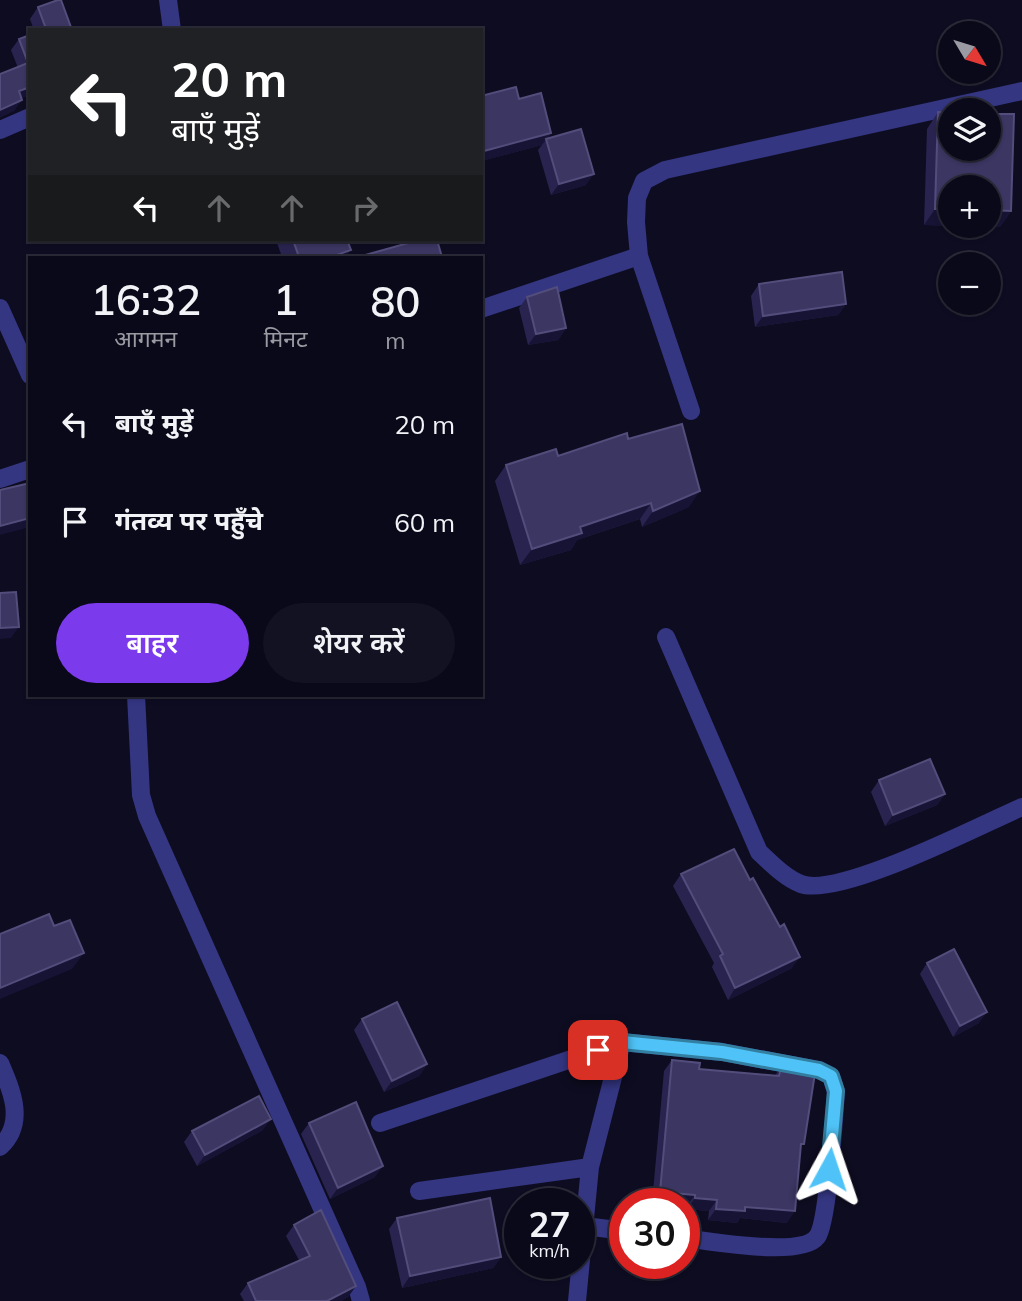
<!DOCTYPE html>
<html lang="hi">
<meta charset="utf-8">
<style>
:root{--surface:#0a0919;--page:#131222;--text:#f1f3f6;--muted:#999aa2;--line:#2a2a38;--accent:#7c3aed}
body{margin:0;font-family:Mulish,"Noto Sans Devanagari",sans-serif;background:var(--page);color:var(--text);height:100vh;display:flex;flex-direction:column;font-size:26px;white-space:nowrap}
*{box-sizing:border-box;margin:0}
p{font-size:23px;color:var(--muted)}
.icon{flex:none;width:38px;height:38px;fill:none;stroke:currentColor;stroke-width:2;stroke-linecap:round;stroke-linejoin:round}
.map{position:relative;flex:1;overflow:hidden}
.drawer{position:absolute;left:28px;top:256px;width:455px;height:441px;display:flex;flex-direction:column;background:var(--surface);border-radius:0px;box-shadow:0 2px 5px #0004,0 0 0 2px var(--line)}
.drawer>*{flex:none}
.guide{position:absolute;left:28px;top:28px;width:455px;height:214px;border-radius:0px;box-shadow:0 2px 5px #0004,0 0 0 2px var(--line);background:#202124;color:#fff;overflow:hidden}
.needle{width:46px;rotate:128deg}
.fabs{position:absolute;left:938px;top:21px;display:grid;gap:14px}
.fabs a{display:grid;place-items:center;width:63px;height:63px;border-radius:50%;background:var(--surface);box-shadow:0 2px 5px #0004,0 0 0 2px var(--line);font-size:35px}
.speed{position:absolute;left:504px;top:1188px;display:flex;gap:14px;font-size:35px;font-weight:700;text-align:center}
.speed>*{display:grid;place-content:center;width:91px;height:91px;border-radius:50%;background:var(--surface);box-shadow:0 2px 5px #0004,0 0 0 2px var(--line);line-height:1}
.speed small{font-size:18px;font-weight:400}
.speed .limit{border:10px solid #d22;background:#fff;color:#111}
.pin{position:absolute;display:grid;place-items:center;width:60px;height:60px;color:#fff;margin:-30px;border-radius:14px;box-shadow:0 4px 10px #0006}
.me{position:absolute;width:77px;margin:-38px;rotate:5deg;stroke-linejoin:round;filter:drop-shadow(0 0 5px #0008)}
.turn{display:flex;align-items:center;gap:24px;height:147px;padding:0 28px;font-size:32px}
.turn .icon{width:91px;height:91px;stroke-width:2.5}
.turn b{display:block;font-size:49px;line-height:60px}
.lanes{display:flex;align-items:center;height:66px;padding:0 28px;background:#0003;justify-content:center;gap:35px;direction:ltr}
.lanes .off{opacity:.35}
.eta{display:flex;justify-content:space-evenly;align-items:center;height:119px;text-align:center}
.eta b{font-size:42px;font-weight:600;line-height:49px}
.action{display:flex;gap:14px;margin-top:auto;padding:14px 28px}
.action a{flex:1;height:80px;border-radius:42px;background:var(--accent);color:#fff;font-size:28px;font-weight:600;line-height:80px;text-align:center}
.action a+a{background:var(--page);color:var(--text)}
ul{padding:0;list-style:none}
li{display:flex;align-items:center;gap:21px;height:98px;padding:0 28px}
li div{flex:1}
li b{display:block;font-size:26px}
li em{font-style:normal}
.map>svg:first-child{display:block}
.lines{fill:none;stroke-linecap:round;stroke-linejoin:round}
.street{stroke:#343682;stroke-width:18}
.wall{fill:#29244f}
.shaded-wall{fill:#171335}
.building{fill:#3b3662;stroke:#524d7b;stroke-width:2}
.route-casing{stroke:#337fa1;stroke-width:18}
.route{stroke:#4fc3f7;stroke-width:12}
</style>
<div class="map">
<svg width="1022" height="1301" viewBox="0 0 1022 1301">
<rect width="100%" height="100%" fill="#0e0c21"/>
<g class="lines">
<path class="street" d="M168,0L172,30
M0,130L30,117
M0,308L30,375
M481,309L639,256
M691,411L639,256L636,222L637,198L644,181L665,170L1022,91
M0,479L30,469
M666,637L759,852C771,863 785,878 801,884C840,898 980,825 1022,807
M136,695L141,795L147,816L357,1287L361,1301
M0,1063C12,1091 26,1123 0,1147
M380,1123L622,1042L722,1052L819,1070L831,1076L836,1092C834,1116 828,1223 817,1237C801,1258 710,1241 684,1238
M419,1191L590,1167
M584,1226L625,1231
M577,1301L590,1167L622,1042"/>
</g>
<path class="wall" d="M38,7L72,30H34L30,19Z
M30,35V95L21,98L14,111L18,68L11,50L19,39Z
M481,96L519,99L551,133L547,139L586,185L551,195L538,150L542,145L481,161Z
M938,112L1011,211L1000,227L924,225L927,129Z
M276,240H347L346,257H282Z
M759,284L846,304L838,315L755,327L751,296Z
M527,297L566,328L558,340L528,345L519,308Z
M628,439L689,507L642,527L640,519L577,540L571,550L520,565L495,481L506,465L558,456Z
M879,780L945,794L937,805L885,826L871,792Z
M681,874L792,968L728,1000L712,967L714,963L673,886Z
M927,963L979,1023L953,1037L920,974Z
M362,1019L427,1064L419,1076L384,1092L354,1030Z
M672,1060L699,1069L775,1075L781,1068L801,1148L787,1223L740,1218L737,1223L708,1220L709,1211L687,1209V1206H684V1204L652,1203L664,1071Z
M309,1123L375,1177L330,1199L301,1134Z
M263,1130L197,1166L184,1142L192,1131Z
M397,1218L501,1257L493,1268L402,1288L389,1229Z
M294,1225L356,1286L348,1297L341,1301H244L240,1294L248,1283L299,1260L286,1236Z"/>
<path class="shaded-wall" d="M30,87V95L11,102L19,91Z
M22,100L14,111L0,118V110Z
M551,133L542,145L481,161V155L484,151Z
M594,174L586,185L551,195L559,184Z
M935,209H950V226H989V210L1011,211L1000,227L924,225Z
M351,250L346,257H331Z
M846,304L838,315L755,327L763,316Z
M566,328L558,340L528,345L536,334Z
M700,491L689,507L642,527L653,511Z
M651,503L640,519L577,540L571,550L520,565L532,549L580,527Z
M30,518V527L0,535V526Z
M19,627L11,638L0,639V628Z
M945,794L937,805L885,826L893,815Z
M84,953L72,969L0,999V988Z
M800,957L792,968L728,1000L735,988Z
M987,1012L979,1023L953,1037L960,1026Z
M427,1064L419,1076L384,1092L392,1081Z
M271,1119L263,1130L197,1166L205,1155Z
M383,1166L375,1177L330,1199L338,1188Z
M660,1192L695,1195L687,1206H684V1204L652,1203Z
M695,1198L717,1200L709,1211L687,1209Z
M745,1207L795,1211L787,1223L740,1218L737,1223L708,1220L716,1209Z
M501,1257L493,1268L402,1288L410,1276Z
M356,1286L348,1297L341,1301H327Z"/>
<path class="building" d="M58,0H61L72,30H43L46,29L38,7Z
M30,35V87L19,91L22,100L0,110V74L28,63L19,39Z
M516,87L519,99L541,93L551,133L484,151L481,141V96Z
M938,112L950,113V149H989V114H1014L1011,211L989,210V187H950V209H935Z
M581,129L594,174L559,184L546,139Z
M293,240H347L351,250L331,257H299Z
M419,240H437L442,257H358Z
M842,272L846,304L763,316L759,284Z
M557,287L566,328L536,334L527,297Z
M682,424L700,491L653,511L651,503L580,527L582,533L532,549L506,465L556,449L558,456L627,433L628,439Z
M30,483V518L0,526V490Z
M16,592L19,627L0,628V593Z
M930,759L945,794L893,815L879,780Z
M734,849L750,880L753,878L780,927L784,924L800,957L735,988L720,956L723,954L681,874Z
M49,914L54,926L70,920L84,953L0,988V934Z
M954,949L987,1012L960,1026L927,963Z
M397,1002L427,1064L392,1081L362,1019Z
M672,1060L700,1063L699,1069L779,1076L781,1068L815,1073L804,1144H801L795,1211L745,1207V1211L716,1209L717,1200L695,1198V1195L660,1192Z
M259,1096L271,1119L205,1155L192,1131Z
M356,1102L383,1166L338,1188L309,1123Z
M490,1198L501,1257L410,1276L397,1218Z
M321,1210L356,1286L327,1301H256L248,1283L310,1256L294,1225Z"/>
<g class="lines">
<g class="route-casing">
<path id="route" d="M598,1050L622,1042L722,1052L819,1070L831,1076L836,1091L829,1169"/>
</g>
<use href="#route" class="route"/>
</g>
</svg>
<div class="fabs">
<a><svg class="needle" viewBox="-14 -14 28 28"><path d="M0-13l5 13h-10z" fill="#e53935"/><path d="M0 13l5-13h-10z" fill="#999aa2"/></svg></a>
<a><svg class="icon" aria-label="layers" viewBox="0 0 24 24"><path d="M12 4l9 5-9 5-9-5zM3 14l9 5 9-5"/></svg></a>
<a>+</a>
<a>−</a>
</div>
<div class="speed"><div>27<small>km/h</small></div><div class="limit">30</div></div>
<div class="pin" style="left:598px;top:1050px;background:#d93025"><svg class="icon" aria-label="arrive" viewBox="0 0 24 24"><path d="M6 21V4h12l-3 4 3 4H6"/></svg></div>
<svg class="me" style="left:829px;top:1169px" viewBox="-20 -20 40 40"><path d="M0-17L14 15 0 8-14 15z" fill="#4fc3f7" stroke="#fff" stroke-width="4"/></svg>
<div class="guide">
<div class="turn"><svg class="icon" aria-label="left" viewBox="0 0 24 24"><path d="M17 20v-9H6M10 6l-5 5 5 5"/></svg><div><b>20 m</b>बाएँ मुड़ें</div></div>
<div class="lanes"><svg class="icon" aria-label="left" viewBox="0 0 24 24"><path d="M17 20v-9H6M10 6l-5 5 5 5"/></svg><svg class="icon off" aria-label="ahead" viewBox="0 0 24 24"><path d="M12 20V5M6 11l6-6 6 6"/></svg><svg class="icon off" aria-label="ahead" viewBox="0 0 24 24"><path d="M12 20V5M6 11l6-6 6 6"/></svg><svg class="icon off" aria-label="right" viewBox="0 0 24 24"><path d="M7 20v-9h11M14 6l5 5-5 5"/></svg></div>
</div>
<section class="drawer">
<div class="eta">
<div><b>16:32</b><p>आगमन</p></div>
<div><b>1</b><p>मिनट</p></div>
<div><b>80</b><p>m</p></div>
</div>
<ul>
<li><svg class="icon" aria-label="left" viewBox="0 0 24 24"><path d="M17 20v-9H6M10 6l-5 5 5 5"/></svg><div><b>बाएँ मुड़ें</b></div><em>20 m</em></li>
<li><svg class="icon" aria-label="arrive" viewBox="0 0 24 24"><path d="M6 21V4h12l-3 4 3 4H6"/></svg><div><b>गंतव्य पर पहुँचे</b></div><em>60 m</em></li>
</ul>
<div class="action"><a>बाहर</a><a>शेयर करें</a></div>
</section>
</div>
